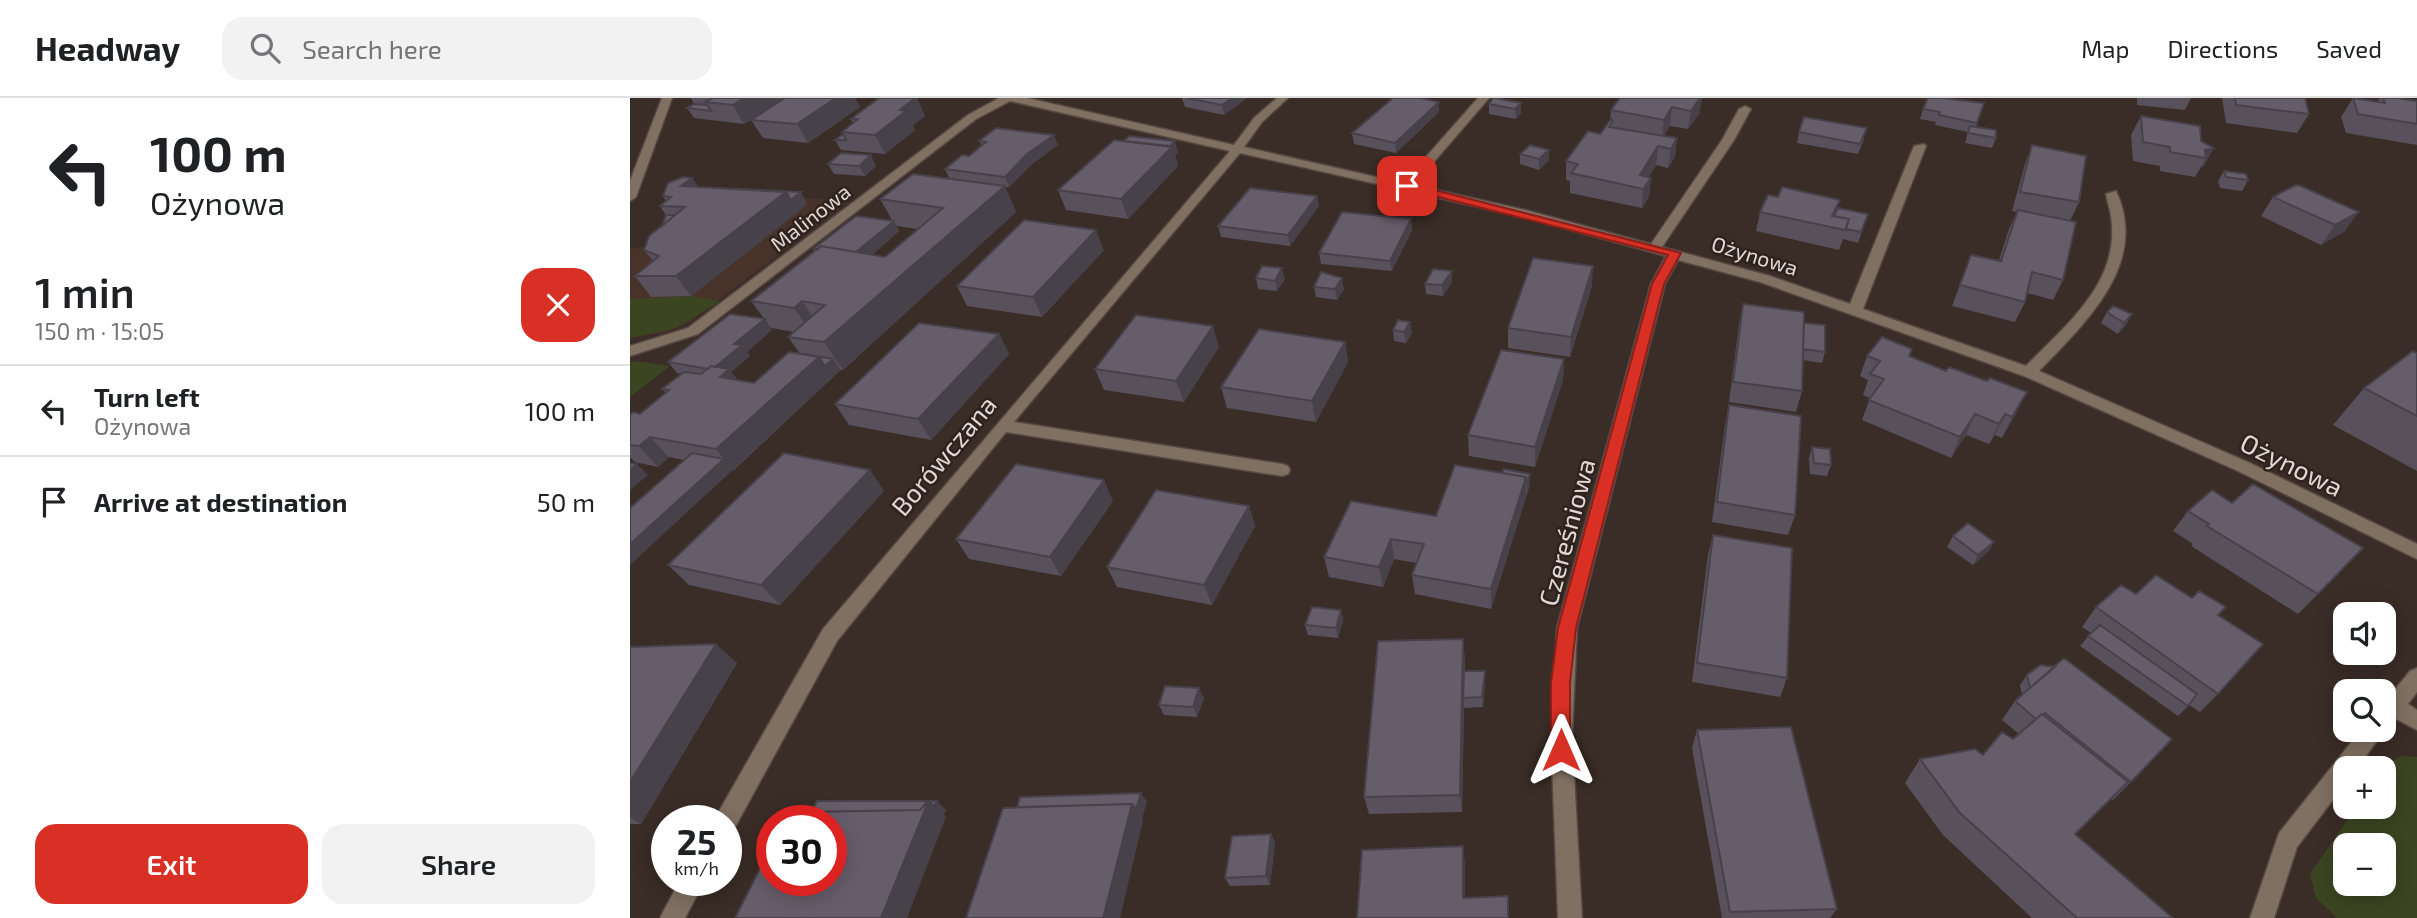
<!DOCTYPE html>
<meta charset="utf-8">
<style>
:root{--surface:#fff;--page:#f2f2f2;--text:#202124;--muted:#757577;--line:#e0e0e0;--accent:#d93025}
body{margin:0;font-family:"Exo 2",sans-serif;background:var(--page);color:var(--text);height:100vh;display:flex;flex-direction:column;font-size:26px;white-space:nowrap}
*{box-sizing:border-box;margin:0}
p{font-size:23px;color:var(--muted)}
.icon{flex:none;width:38px;height:38px;fill:none;stroke:currentColor;stroke-width:2;stroke-linecap:round;stroke-linejoin:round}
.map{position:relative;flex:1;overflow:hidden}
.drawer{display:flex;flex-direction:column;background:var(--surface);width:630px}
.drawer>*{flex:none}
.guide{background:#fff;color:var(--text);overflow:hidden}
.controls{position:absolute;left:1703px;top:504px;display:grid;gap:14px}
.controls a{display:grid;place-items:center;width:63px;height:63px;border-radius:14px;background:var(--surface);box-shadow:0 4px 18px #0003;font-size:35px}
.speed{position:absolute;left:21px;top:707px;display:flex;gap:14px;font-size:35px;font-weight:700;text-align:center}
.speed>*{display:grid;place-content:center;width:91px;height:91px;border-radius:50%;background:var(--surface);box-shadow:0 4px 18px #0003;line-height:1}
.speed small{font-size:18px;font-weight:400}
.speed .limit{border:10px solid #d22;background:#fff;color:#111}
.pin{position:absolute;display:grid;place-items:center;width:60px;height:60px;color:#fff;margin:-30px;border-radius:14px;box-shadow:0 4px 10px #0006}
.me{position:absolute;width:77px;margin:-38px;rotate:0deg;stroke-linejoin:round;filter:drop-shadow(0 0 5px #0008)}
.turn{display:flex;align-items:center;gap:24px;height:147px;padding:0 35px;font-size:32px}
.turn .icon{width:91px;height:91px;stroke-width:2.5}
.turn b{display:block;font-size:49px;line-height:60px}
.round{display:grid;place-items:center;flex:none;width:74px;height:74px;border-radius:21px;background:var(--page)}
.headline{display:flex;align-items:center;justify-content:space-between;height:119px;padding:0 35px}
h1{font-size:42px;font-weight:600;line-height:52px}
.action{display:flex;gap:14px;margin-top:auto;padding:14px 35px}
.action a{flex:1;height:80px;border-radius:21px;background:var(--accent);color:#fff;font-size:28px;font-weight:600;line-height:80px;text-align:center}
.action a+a{background:var(--page);color:var(--text)}
ul{padding:0;list-style:none}
li{display:flex;align-items:center;gap:21px;height:91px;padding:0 35px;border-top:2px solid var(--line)}
li div{flex:1}
li b{display:block;font-size:26px}
li em{font-style:normal}
header{display:flex;align-items:center;gap:42px;box-sizing:border-box;height:98px;padding:0 35px;background:var(--surface);border-bottom:2px solid var(--line)}
header strong{font-size:33px}
nav{display:flex;gap:38px;margin-inline-start:auto;font-size:24px}
.search{width:490px;height:63px;background:var(--page);display:flex;align-items:center;gap:18px;box-sizing:border-box;padding:0 24px;border-radius:21px;color:var(--muted);font-size:26px}
main{display:flex;flex:1;min-height:0}
.map>svg:first-child{display:block}
.built{fill:#47332a}
.green{fill:#3b4521;fill-rule:evenodd}
.lines{fill:none;stroke-linecap:round;stroke-linejoin:round}
.minor-casing{stroke:#554842;stroke-width:3}
.minor{fill:#807062;fill-rule:evenodd}
.wall{fill:#58505b;fill-rule:evenodd}
.shaded-wall{fill:#47414a}
.building{fill:#665d6a;stroke:#47414a;stroke-width:2}
.route{fill:#d93025;stroke:#8d1f18;stroke-width:2}
.labels{text-anchor:middle;dominant-baseline:central;stroke-width:5;stroke-linejoin:round;paint-order:stroke}
.far-street-label{font-size:21px;fill:#e1d8d4;stroke:#2f221d}
.street-label{font-size:26px;fill:#e1d8d4;stroke:#2f221d}
</style>
<header>
<strong>Headway</strong>
<div class="search"><svg class="icon" aria-label="search" viewBox="0 0 24 24"><circle cx="10" cy="10" r="6"/><path d="M15 15l6 6"/></svg>Search here</div>
<nav><a>Map</a><a>Directions</a><a>Saved</a></nav>
</header>
<main>
<section class="drawer">
<div class="guide">
<div class="turn"><svg class="icon" aria-label="left" viewBox="0 0 24 24"><path d="M17 20v-9H6M10 6l-5 5 5 5"/></svg><div><b>100 m</b>Ożynowa</div></div>
</div>
<div class="headline"><div><h1>1 min</h1><p>150 m · 15:05</p></div><a class="round" style="background:#d93025;color:#fff"><svg class="icon" aria-label="close" viewBox="0 0 24 24"><path d="M6 6l12 12M18 6L6 18"/></svg></a></div>
<ul>
<li><svg class="icon" aria-label="left" viewBox="0 0 24 24"><path d="M17 20v-9H6M10 6l-5 5 5 5"/></svg><div><b>Turn left</b><p>Ożynowa</p></div><em>100 m</em></li>
<li><svg class="icon" aria-label="arrive" viewBox="0 0 24 24"><path d="M6 21V4h12l-3 4 3 4H6"/></svg><div><b>Arrive at destination</b></div><em>50 m</em></li>
</ul>
<div class="action"><a>Exit</a><a>Share</a></div>
</section>
<div class="map">
<svg width="1787" height="820" viewBox="0 0 1787 820">
<rect width="100%" height="100%" fill="#3a2c26"/>
<path class="built" d="M43,92L219,103L60,224L33,235L0,240V151L24,147Z"/>
<path class="green" d="M61,198L91,203L46,230L0,240V201Z
M6,263L40,268L0,299V265Z
M1770,658L1787,659V820H1707L1686,800L1680,776L1726,709H1754L1753,670ZM1715,747H1754V786H1715Z"/>
<g class="lines">
<g class="minor-casing">
<path id="minor" d="M32,0H42L6,99L0,103V83Z
M369,0H397L604,47L624,20L647,0H658L632,24L614,49L773,85L848,0H859L784,87L895,112L1021,146L1092,42L1109,11L1115,8L1121,11L1104,42L1032,149L1140,178L1220,206L1284,48L1294,46L1296,48L1233,211L1396,268C1434,229 1486,188 1482,128C1482,117 1478,107 1476,96L1486,93C1520,166 1455,225 1409,273L1620,365L1787,446V461L1608,373L1394,278L1130,184L1048,162L1035,186L947,530L942,639L952,820H928L921,639L927,530L1021,186L1036,158L893,119L610,55L384,324L652,366L658,368L660,372L658,376L652,378L376,334L207,543L104,731L96,734V723H85L88,715L193,531L600,53L380,3L346,21L68,236L0,258V248L58,230L338,17Z
M1787,570V594L1778,606L1787,612V632L1766,621L1761,627L1754,629V605L1780,573Z
M1754,630L1755,632L1727,670H1715V686L1667,749L1644,820H1620L1649,735L1731,632Z
M50,782H75L55,820H30Z"/>
</g>
<use href="#minor" class="minor"/>
</g>
<path class="wall" d="M61,0H225L230,9L178,45L133,40L121,22L114,26L64,20L57,10L64,6Z
M249,0H287L295,18L283,27L285,32L255,56L211,52L205,42L213,36L212,34L223,25L221,21Z
M552,0H617L594,17L555,9Z
M1000,0H1072L1069,16L1058,31L1040,28L1033,38L1047,40L1045,59L1038,70L1026,67L1019,79L1021,80L1019,99L1012,110L940,95V83L936,82V63L970,36L980,22L981,12Z
M1507,0H1561L1555,12L1507,7Z
M1592,0H1675L1679,16L1667,35L1596,25Z
M1723,0L1747,4L1750,0H1767L1787,3V47L1716,35L1711,19Z
M809,4V14L766,55L724,46L722,35Z
M891,5V15L886,21L859,16V6Z
M1354,5L1346,29L1366,40L1362,50L1335,45L1338,34L1305,27L1306,24L1290,21L1293,11Z
M1511,18L1584,50L1573,69H1571L1565,79L1530,73V68L1503,63L1501,37Z
M1169,34L1234,41L1228,56L1167,45Z
M349,43L428,47L402,66L379,89H375L386,114L213,272H211L203,279L104,372L39,359L28,369L5,364L0,359V317L10,316L36,295L32,291L52,276L47,275L38,264L142,232L117,254L120,258L101,274L108,282L124,285L170,256L158,239L164,234L141,230L121,203L185,153L183,151L262,122L250,101L319,80L315,71L339,58L352,48ZM266,128L288,131L255,159L242,157L269,133Z
M1402,47L1449,104L1440,123L1433,182L1423,202L1397,195L1395,204L1385,224L1322,208L1341,157L1369,162L1379,131L1387,114L1382,113L1395,66Z
M919,52V62L909,72L890,66V56Z
M548,54L545,57L548,68L498,121L436,112L428,92Z
M198,66L246,68L235,78L204,76Z
M1594,73L1618,82L1612,93L1590,90L1588,83Z
M1671,88L1715,133L1691,147L1631,118L1643,99Z
M69,89L177,105L168,114L61,198L21,199L5,178L23,163L14,152L33,127L36,117L30,108L36,103L33,98Z
M689,108L660,148L591,139L588,128Z
M1207,111L1238,116L1228,145L1213,141L1209,152L1126,133L1130,114Z
M781,121L782,132L762,173L691,166L689,155Z
M474,152L412,219L337,208L327,188Z
M822,173V184L813,198L796,196L795,186Z
M626,180L655,181L647,193L628,191Z
M962,188L940,259L878,250V230Z
M684,189L714,191L707,202L686,199Z
M1113,206L1174,225L1195,254L1192,265L1173,262L1172,293L1166,314L1099,304L1109,226Z
M1477,214L1502,216L1496,227L1488,236L1471,225Z
M763,232L782,235L776,245L764,243Z
M369,236L379,256L301,342L219,327L205,306Z
M715,244L718,264L686,324L597,310L591,289Z
M589,249L554,304L474,292L465,271Z
M1787,255V373L1703,327L1734,290Z
M1237,258H1280L1316,273L1397,294L1372,340L1365,337L1359,346L1336,337L1321,360L1232,322L1240,300L1233,297L1238,282L1230,278Z
M934,261L933,282L905,369L839,358L838,337Z
M1099,307L1165,417L1158,437L1082,424L1095,327Z
M1182,349L1201,367L1197,378L1180,376L1179,360Z
M825,367L900,386L861,511L785,496L782,477L787,465L764,461L753,489L699,479L694,459L806,418Z
M254,393L150,507L59,487L38,467Z
M483,403L431,478L339,461L326,441Z
M619,408L625,428L582,507L487,489L477,469Z
M1558,413L1688,496L1668,516L1561,448L1563,446L1543,433Z
M1083,437L1157,580L1150,599L1062,584L1078,457Z
M1323,438L1364,444L1358,454L1343,467L1317,449Z
M1506,496L1562,500L1596,509L1588,518V596L1570,614L1559,607L1548,618L1450,548L1461,535L1452,529L1466,509Z
M711,512L713,522L708,540L678,537L675,527Z
M833,541L835,573L855,583L853,609L834,610V607L832,714L739,716L734,699Z
M0,549L107,565L11,726H0Z
M1397,577L1501,684L1483,702L1481,700L1445,736L1543,820H1402L1313,737L1275,685L1290,661L1353,657L1383,641L1389,636L1372,622L1385,603L1392,597L1390,587Z
M574,600L567,619L534,617L529,607Z
M1067,632L1207,811L1200,820H1092L1062,650Z
M641,736L645,745L640,787L600,788L595,780Z"/>
<path class="shaded-wall" d="M114,0H155L114,26L103,7Z
M206,0H225L230,9L178,45L167,26Z
M285,0H287L295,18L283,27L285,32L255,56L245,37L270,12Z
M602,0H617L594,17L592,7Z
M1068,0H1072L1069,16L1058,31L1061,13Z
M809,4V14L766,55L765,45Z
M891,5V15L886,21L885,11Z
M1042,9L1040,28L1032,41L1034,22Z
M424,37L428,47L402,66L379,89L375,79L397,56Z
M1047,40L1045,59L1038,70L1041,51Z
M545,43L548,54L545,57L548,68L498,121L491,101Z
M1028,48L1026,67L1012,91L1010,77Z
M1584,50L1573,69H1571L1576,60L1575,52Z
M919,52V62L909,72V61Z
M241,57L246,68L235,78L229,68Z
M62,80L75,98L51,88Z
M1021,80L1019,99L1012,110L1013,91Z
M375,88L386,114L213,272L194,244Z
M156,94H171L177,105L168,114L61,198L46,178Z
M687,98L689,108L660,148L658,137Z
M1729,114L1715,133L1691,147L1705,127Z
M781,121L782,132L762,173L760,163Z
M264,123L269,133L229,168L223,157Z
M466,132L474,152L412,219L403,199Z
M963,168L962,188L940,259L941,239Z
M652,170L655,181L647,193L645,183Z
M822,173V184L813,198L812,187Z
M712,180L714,191L707,202L705,191Z
M172,203L190,230L183,237L164,210Z
M1502,216L1496,227L1488,236L1494,225Z
M135,221L142,232L117,254L120,258L101,274L116,292L106,300L82,271L104,246Z
M780,224L782,235L776,245L774,234Z
M583,228L589,249L554,304L546,283Z
M369,236L379,256L301,342L288,321Z
M715,244L718,264L686,324L682,303Z
M189,259L203,261L211,272L0,467V446L94,361L86,351Z
M934,261L933,282L905,369V349Z
M1397,294L1387,314L1372,340L1382,319Z
M1345,316L1336,337L1321,360L1330,339Z
M1375,316L1365,337L1359,346L1369,326Z
M20,339L39,359L28,369L9,348Z
M7,366L18,377L0,392V372Z
M240,372L254,393L150,507L131,487Z
M900,376V386L897,397V386Z
M896,379V399L861,511V491Z
M474,382L483,403L431,478L420,459Z
M619,408L625,428L582,507L574,487Z
M761,441L764,461L753,489L749,469Z
M1364,444L1358,454L1343,467L1348,457Z
M711,512L713,522L708,540L706,530Z
M833,541L835,560L832,714L830,697Z
M86,546L107,565L11,726L0,719V684Z
M855,573V583L853,609L852,599Z
M569,590L574,600L567,619L563,609Z
M511,695L517,704L512,721L513,723L490,820H473L502,706Z
M299,702L307,703L316,712L314,717L316,719L277,820H251Z
M641,736L645,745L640,787L636,778Z
M833,748L835,765V815L833,800Z"/>
<path class="building" d="M83,0H114L103,7L75,4Z
M155,0H206L167,26L121,22Z
M249,0H285L270,12L276,13L245,37L212,34L228,21H221Z
M557,0H602L592,7Z
M763,0H790L809,4L765,45L722,35Z
M863,0H865L891,5L885,11L859,6Z
M990,0H1070L1061,13L1042,9L1034,22L981,12Z
M1298,0H1313L1354,5L1347,25L1309,17L1310,14L1293,11Z
M1605,0H1675L1679,16L1606,7Z
M1723,0L1755,5L1753,0H1767L1787,3V26L1728,16Z
M64,6L77,7L81,13L57,10Z
M1511,18L1570,28L1571,43L1584,50L1575,52L1576,60L1540,54V49L1513,44Z
M1174,19L1237,30L1230,46L1169,34Z
M981,21L983,23L979,29L1047,40L1041,51L1028,48L1010,77L1021,80L1013,91L941,75L948,66L936,63L958,33L970,36Z
M1340,28L1366,32V40L1338,35Z
M366,30L424,37L397,56L375,79L315,71L332,57L339,58L356,44L349,43Z
M213,36L216,42H205Z
M499,38L545,43L540,48L494,43Z
M484,42L542,49L491,101L428,92Z
M900,47L919,52L909,61L890,56Z
M1402,47L1456,58L1449,104L1390,94Z
M211,55L241,57L229,68L198,66Z
M1594,73L1616,76L1618,82L1596,79Z
M283,76L375,88L194,244L158,239L195,207L172,203L164,210L121,203L191,148L255,159L313,110L250,101Z
M53,79L62,80L51,88L156,94L46,178H5L29,158L14,152L19,138L55,109L30,108L41,99L33,98L38,85Z
M1666,87L1671,88L1729,114L1705,127L1643,99Z
M68,89H69L171,94L161,102L156,94Z
M1152,89L1210,102L1202,118L1219,121L1215,132L1130,114L1138,97L1148,99Z
M620,90L687,98L658,137L588,128Z
M1208,110L1238,116L1231,134L1216,131L1219,121L1204,118Z
M1388,112L1446,124L1433,182L1402,174L1395,204L1330,187L1341,157L1371,163Z
M712,114L781,121L760,163L689,155Z
M36,117H45L33,127Z
M226,118L264,123L226,154L191,148L187,152L183,151Z
M394,122L466,132L403,199L327,188Z
M903,160L963,168L941,239L878,230Z
M632,168L652,170L645,183L626,180Z
M803,171L822,173L812,187L795,186Z
M691,174L712,180L705,191L684,189Z
M1113,206L1174,214L1172,293L1103,284Z
M1483,208L1502,216L1494,225L1477,214Z
M100,216L135,221L104,246L112,247L85,269L81,268L78,271L38,264Z
M506,217L583,228L546,283L465,271Z
M768,222L780,224L774,234L763,232Z
M289,225L369,236L288,321L205,306Z
M1174,225L1195,227V254L1173,251Z
M629,231L715,244L682,303L591,289Z
M1252,239L1282,251L1279,258L1316,273L1319,269L1357,283L1360,280L1397,294L1382,319L1375,316L1369,326L1345,316L1330,339L1239,302L1254,281L1240,276L1250,263L1237,258Z
M871,252L934,261L905,349L838,337Z
M1783,253L1787,255V318L1734,290Z
M159,254L189,259L86,351L20,339L9,348L0,347V317L3,314L10,316L39,292L32,291L54,274L71,276L81,268L99,271L90,279L124,285Z
M174,256L203,261L195,268L189,259Z
M1099,307L1171,318L1165,417L1087,404Z
M1182,349L1200,351L1201,367L1184,365Z
M62,355L94,361L0,446V410Z
M154,355L240,372L131,487L38,467Z
M0,365L7,366L0,372Z
M386,366L474,382L420,459L326,441Z
M825,367L896,379L861,491L782,477L794,446L761,441L749,469L694,459L721,403L806,418Z
M874,371L900,376L897,386L896,379L872,375Z
M1623,386L1733,450L1688,496L1577,428L1579,426L1558,413L1582,392L1602,405Z
M526,392L619,408L574,487L477,469Z
M1338,425L1364,444L1348,457L1323,438Z
M1083,437L1162,450L1157,580L1067,565Z
M1526,477L1562,500L1569,493L1596,509L1588,517L1633,546L1588,596L1466,509L1491,487L1506,496Z
M682,509L711,512L706,530L675,527Z
M1470,527L1567,596L1558,608L1458,538Z
M833,541L830,697L734,699L748,543Z
M86,546L0,684V549Z
M1434,560L1542,641L1501,684L1415,615L1414,617L1412,616L1406,621L1385,603Z
M1410,567L1425,569L1400,590L1397,577Z
M834,573H855L852,599L833,600Z
M535,588L569,590L563,609L529,607Z
M1412,616L1498,684L1445,736L1543,820H1447L1330,715L1290,661L1345,651L1353,657L1372,634L1383,641Z
M1161,629L1207,811L1100,814L1067,632Z
M511,695L506,711L502,706L387,709L390,699Z
M299,702L251,820H105L142,747V782H201V723H154L160,711H169L167,714L290,712Z
M187,703H299L290,712L181,714Z
M299,703H307L304,708Z
M502,706L473,820H336L373,710Z
M641,736L636,778L595,780L602,738Z
M833,748V800L878,798V820H727L732,752Z"/>
<path class="route" d="M777,85L1051,155L1034,186L946,530L940,585V652L938,658L931,661L924,658L921,652V585L928,530L1022,186L1038,157L773,90V85Z"/>
<g class="labels">
<g class="far-street-label">
<text transform="translate(180 119) rotate(-38)">Malinowa</text>
<text transform="translate(1125 157) rotate(17)">Ożynowa</text>
</g>
<g class="street-label">
<text transform="translate(313 357) rotate(-50)">Borówczana</text>
<text transform="translate(1662 366) rotate(26)">Ożynowa</text>
<text transform="translate(936 434) rotate(-75)">Czereśniowa</text>
</g>
</g>
</svg>
<div class="controls">
<a><svg class="icon" aria-label="sound" viewBox="0 0 24 24"><path d="M4 9h4l5-4v14l-5-4H4zM17 9q2 3 0 6"/></svg></a>
<a><svg class="icon" aria-label="search" viewBox="0 0 24 24"><circle cx="10" cy="10" r="6"/><path d="M15 15l6 6"/></svg></a>
<a>+</a>
<a>−</a>
</div>
<div class="speed"><div>25<small>km/h</small></div><div class="limit">30</div></div>
<div class="pin" style="left:777px;top:88px;background:#d93025"><svg class="icon" aria-label="arrive" viewBox="0 0 24 24"><path d="M6 21V4h12l-3 4 3 4H6"/></svg></div>
<svg class="me" style="left:931px;top:652px" viewBox="-20 -20 40 40"><path d="M0-17L14 15 0 8-14 15z" fill="#d93025" stroke="#fff" stroke-width="4"/></svg>
</div>
</main>
